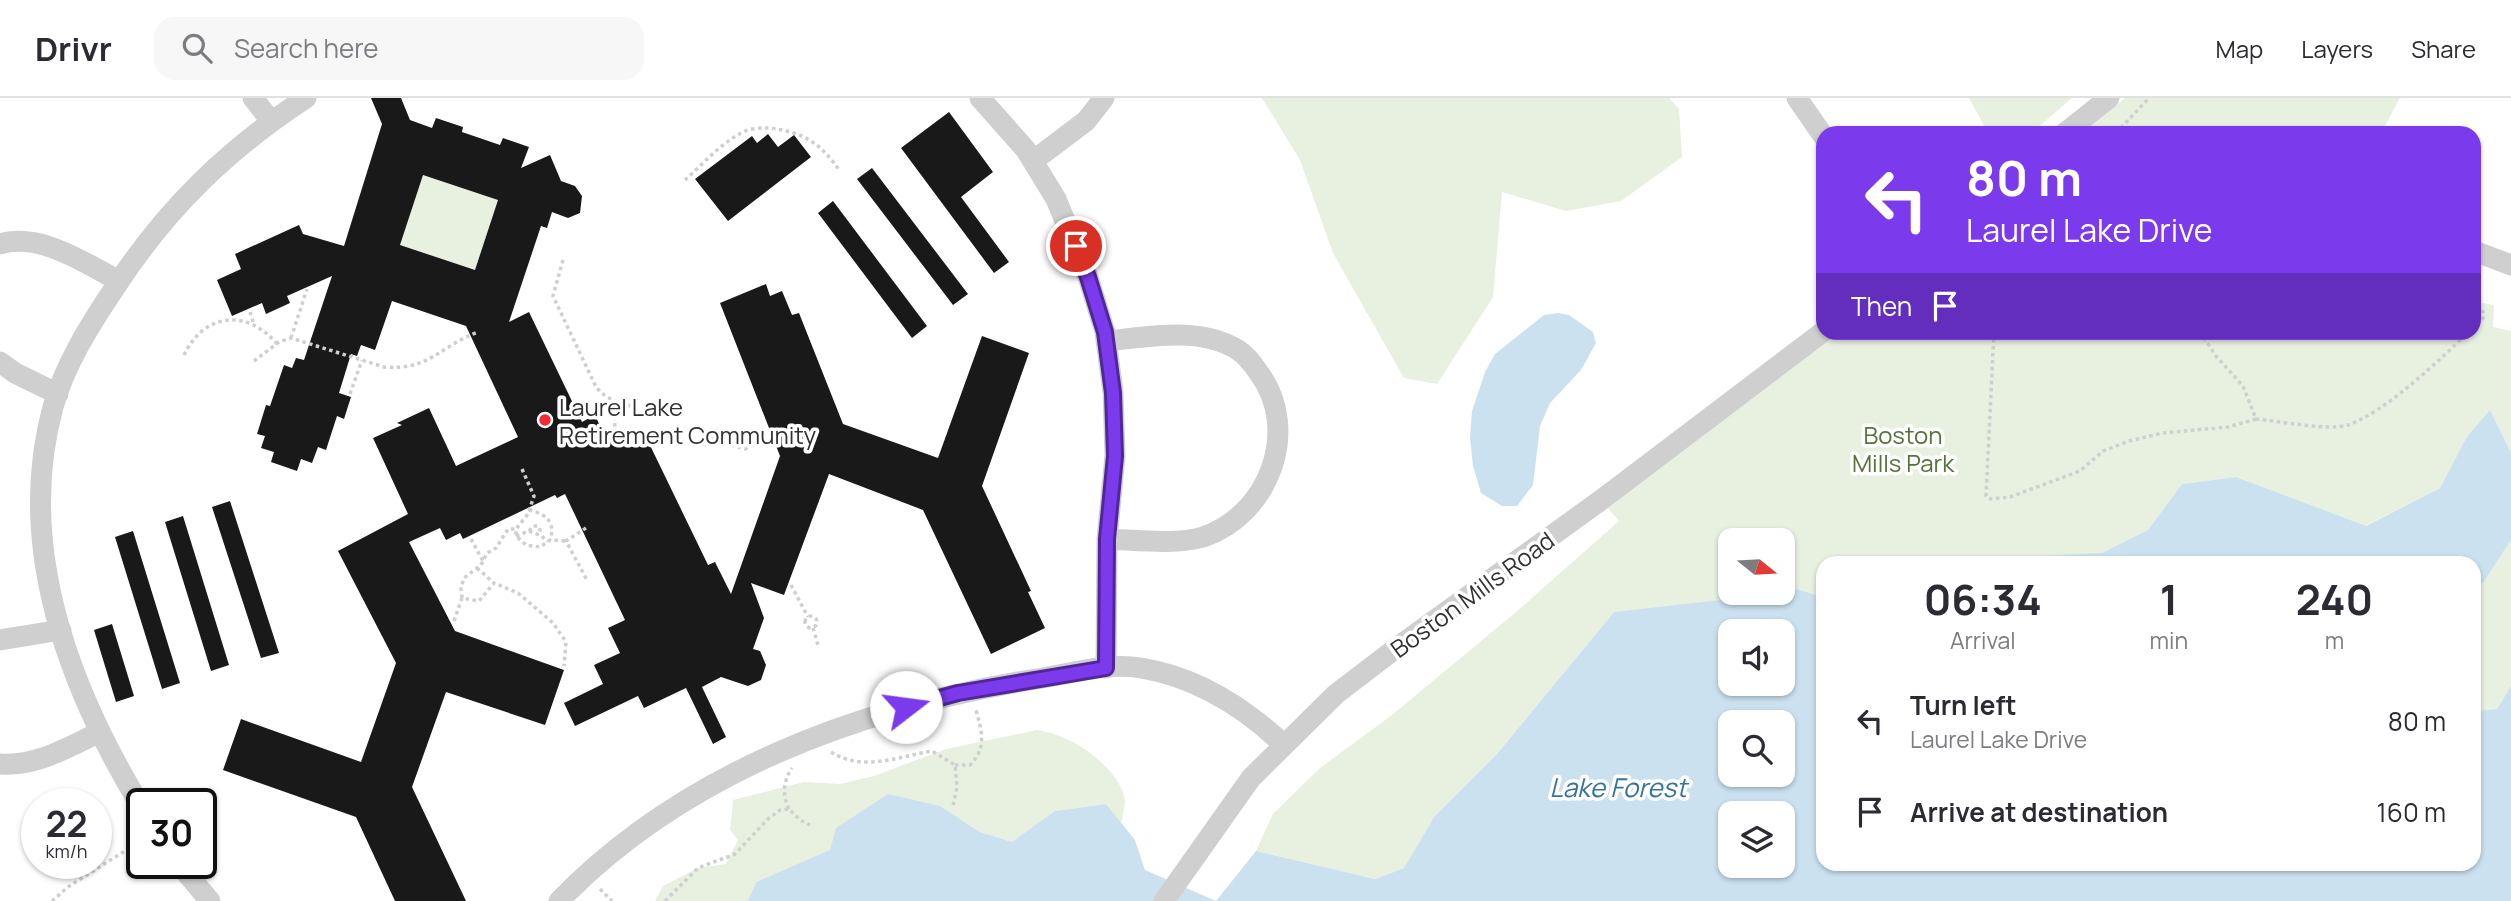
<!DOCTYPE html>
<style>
:root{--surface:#fff;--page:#f7f7f7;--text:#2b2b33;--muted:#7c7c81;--line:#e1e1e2}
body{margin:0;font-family:Manrope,sans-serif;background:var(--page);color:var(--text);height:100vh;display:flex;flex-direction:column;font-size:26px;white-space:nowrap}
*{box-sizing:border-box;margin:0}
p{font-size:23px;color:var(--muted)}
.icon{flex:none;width:38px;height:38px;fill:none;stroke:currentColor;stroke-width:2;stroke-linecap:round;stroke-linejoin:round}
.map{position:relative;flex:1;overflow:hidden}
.details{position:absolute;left:1816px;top:458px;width:665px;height:315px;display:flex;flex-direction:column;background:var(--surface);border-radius:21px;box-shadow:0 2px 5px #0004}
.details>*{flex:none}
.hud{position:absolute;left:1816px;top:28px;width:665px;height:214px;border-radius:21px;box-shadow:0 2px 5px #0004;background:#7c3aed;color:#fff;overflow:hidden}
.needle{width:46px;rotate:108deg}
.fabs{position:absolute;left:1718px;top:430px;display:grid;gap:14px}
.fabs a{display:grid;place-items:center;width:77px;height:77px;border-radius:14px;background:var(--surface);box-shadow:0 2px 5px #0004;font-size:35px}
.speed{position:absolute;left:21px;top:690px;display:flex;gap:14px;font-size:35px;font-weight:700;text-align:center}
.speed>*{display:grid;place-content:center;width:91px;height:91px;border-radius:50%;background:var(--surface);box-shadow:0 2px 5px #0004;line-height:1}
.speed small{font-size:18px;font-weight:400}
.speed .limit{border:4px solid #111;border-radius:10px;background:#fff;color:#111}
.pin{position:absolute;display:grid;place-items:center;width:60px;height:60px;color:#fff;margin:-30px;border:4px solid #fff;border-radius:50%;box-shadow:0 2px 7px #0007}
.me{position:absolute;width:77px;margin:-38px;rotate:75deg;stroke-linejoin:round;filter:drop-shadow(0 0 5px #0008)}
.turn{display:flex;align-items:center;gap:24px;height:147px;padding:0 35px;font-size:32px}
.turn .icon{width:91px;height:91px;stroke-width:2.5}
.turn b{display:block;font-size:49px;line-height:60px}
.then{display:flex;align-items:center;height:66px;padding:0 35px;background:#0003;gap:14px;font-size:26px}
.eta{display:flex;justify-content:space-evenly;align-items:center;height:119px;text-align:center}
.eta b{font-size:42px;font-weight:700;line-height:49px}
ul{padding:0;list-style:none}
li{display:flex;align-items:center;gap:21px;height:91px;padding:0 35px}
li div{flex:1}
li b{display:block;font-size:26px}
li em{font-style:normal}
header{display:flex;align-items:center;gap:42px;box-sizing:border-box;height:98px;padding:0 35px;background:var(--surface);border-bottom:2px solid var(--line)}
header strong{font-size:33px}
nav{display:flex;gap:38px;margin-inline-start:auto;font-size:24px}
.search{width:490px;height:63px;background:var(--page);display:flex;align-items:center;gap:18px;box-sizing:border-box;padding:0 24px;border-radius:21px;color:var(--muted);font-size:26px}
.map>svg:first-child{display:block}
.green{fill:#e8f0e0}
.water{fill:#cbe1f0;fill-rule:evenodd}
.building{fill:#191919;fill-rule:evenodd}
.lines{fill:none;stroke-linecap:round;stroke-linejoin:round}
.path{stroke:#cfcfcf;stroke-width:3.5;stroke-dasharray:3.5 3.5;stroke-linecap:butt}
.minor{stroke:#cfcfcf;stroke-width:21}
.route-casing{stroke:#51269a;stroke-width:18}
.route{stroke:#7c3aed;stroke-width:12}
.poi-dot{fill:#f52935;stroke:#fff;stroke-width:2.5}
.labels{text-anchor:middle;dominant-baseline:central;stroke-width:7;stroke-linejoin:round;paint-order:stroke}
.poi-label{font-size:24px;fill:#323232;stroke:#fff;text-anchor:start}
.park-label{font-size:24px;fill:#54733a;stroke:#fff}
.street-label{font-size:24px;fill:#323232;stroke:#fff}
.water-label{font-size:26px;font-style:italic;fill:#37749d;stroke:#fff}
</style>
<header>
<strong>Drivr</strong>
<div class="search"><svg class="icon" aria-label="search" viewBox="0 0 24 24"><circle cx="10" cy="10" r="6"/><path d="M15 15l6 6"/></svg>Search here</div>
<nav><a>Map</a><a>Layers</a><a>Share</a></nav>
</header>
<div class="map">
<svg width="2511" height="803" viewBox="0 0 2511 803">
<rect width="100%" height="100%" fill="#fff"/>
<path class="green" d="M1262,0H1669L1679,11L1682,59L1621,103L1566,113L1502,94L1493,199L1437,286L1404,280L1333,155L1300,62Z
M1969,0H2072L2031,35H1988Z
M2125,0H2400L2381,35H2083Z
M423,77L498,102L475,172L400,147Z
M2475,204L2494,207L2493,229L2511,233V355L2490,313L2466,340L2440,390L2365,428L2236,379L2182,386L2148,432L2102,456L1987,461L1976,466H1824L1823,499L1797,491L1783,493V443H1731V495H1769L1690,507L1614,514L1497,656L1434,719L1404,770L1375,781L1256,753L1273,716L1320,670L1392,617L1516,514L1619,423L1601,402L1824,234H2474Z
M2511,442V588L2497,611L2475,613V488L2483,485Z
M1037,632C1071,637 1112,664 1124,697C1126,705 1123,717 1121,725L1106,706L1056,713L1012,744L980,734L940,708L756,784L748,803H655L663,788L698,770L726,766L738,742L730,732L733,702L804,684L840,686L874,678L946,651Z"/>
<path class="water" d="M1558,215L1569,217L1593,234L1596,245L1581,272L1550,305L1540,328L1533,387L1517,408H1502L1481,395L1473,368L1470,340L1472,313L1485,274L1495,256L1544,217Z
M2490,312L2511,355V442L2483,485L2475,488L2474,466L1976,465L1986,461L2102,455L2148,432L2182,386L2236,379L2366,428L2440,390L2466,340Z
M1797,491L1823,499L1824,766H2474L2475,613L2497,611L2511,588V803H748L756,784L830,752L836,730L888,696L940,708L980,734L1012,744L1055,713L1106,706L1135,742L1145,772L1216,803L1256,753L1375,781L1404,770L1434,719L1497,656L1614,514L1783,495V493ZM1731,534H1783V586H1731ZM1731,625H1783V677H1731ZM1731,716H1783V768H1731Z"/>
<path class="building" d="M371,0H401L410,22L432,30L436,20L463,29L462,34L500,47L503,40L529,49L521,70L550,57L561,83L575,88L582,98L580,115L568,120L552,114L547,130L541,128L509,224L529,214L582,324L595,317L606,341L628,347L646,339L708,467L715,464L731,496L780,358L720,205L766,186L770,198L782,193L792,217L799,215L843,326L938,360L982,238L1029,255L982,388L1031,493L1028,494L1045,530L991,556L923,412L829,376L784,497L751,485L764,520L753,551L760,553L766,567L761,582L748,588L721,579L702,589L726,639L713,646L686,590L644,610L638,598L575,628L564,605L603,586L594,567L620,555L608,530L625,522L565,396L557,400L555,397L463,441L460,435L446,442L440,430L409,444L455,533L564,572L545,627L446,594L412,689L466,803H395L356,719L223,672L241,621L361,664L396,565L338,453L408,416L373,340L402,327L397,325L429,310L456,368L518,339L466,228L392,203L375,252L361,247L357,258L351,256L339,295L351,299L344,321L337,318L326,352L318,349L312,365L301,361L297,373L271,364L274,354L261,350L265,338L257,336L266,307L270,308L284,267L292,270L296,260L304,262L332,178L287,198L290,205L266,216L262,205L232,218L217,182L241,171L235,156L299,127L303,136L344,148L382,26ZM423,77L498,102L475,172L400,147Z
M949,14L993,74L961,99L1009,164L994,175L901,50Z
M768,36L778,49L794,37L811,59L728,123L695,81L752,38L757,45Z
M872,70L968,196L953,207L857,81Z
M833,103L927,228L912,240L818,115Z
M230,403L279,555L261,560L212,409Z
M183,418L229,567L211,573L165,424Z
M133,433L180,585L162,591L115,439Z
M112,526L134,598L116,604L94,532Z"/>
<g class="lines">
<path class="path" d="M2116,35L2149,0
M685,82C703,66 721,45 743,34C750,30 761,30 769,30C804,34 820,45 840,73
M563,162L553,198L596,289C607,302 619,305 635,309
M2474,211L2483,214V220L2474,229
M250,214L254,227
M1994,234L1986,398L1991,401L2010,399L2080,373L2103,353L2129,343L2163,335L2228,329L2256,321L2243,288L2216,258L2200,234
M291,240L307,191
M184,257C204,215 247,210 277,246
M254,263L279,244L291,240L384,269C429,273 440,248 478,234
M350,296L362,262
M614,304L615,335
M2256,321C2278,323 2329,333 2348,327C2387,313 2438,263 2469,234
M704,339L745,351L762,343H770
M522,371L534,398L528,416L516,431V438L526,447L540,449L550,442L566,443
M529,412C546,416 556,424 550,442
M586,430L566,443L587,482
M529,433L533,428H538L540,432L539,437
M516,438L529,433L542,438L547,444
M471,441L483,463
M477,470L494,485
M791,487L808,519
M462,500L461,490L464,480L481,467L487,455L496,450L508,431H516
M805 524a6 6 0 1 1 12 0a6 6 0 1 1-12 0Z
M454,523L462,500L479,503L494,485L518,495L553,525L566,544L564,568
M813,530L818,547
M831,654C863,674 897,659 932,653L955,667L957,689L953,708
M955,667H970C987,650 982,634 976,612
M789,711C782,696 783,684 792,670
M600,791L612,803
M52,803L68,789L142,742
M665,803L698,770L735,756L768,721L780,712L789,711L800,722L810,727"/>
<path class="minor" d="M253,0L271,23
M980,0L1026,52L1056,101L1088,179L1105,234L1113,294L1115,358L1107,441L1106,570
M1797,0L1824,39
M2065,35L2109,0
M1033,63L1086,23L1104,0
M0,146C40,134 85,165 119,183
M2474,153L2511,167
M1107,243C1148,239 1200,228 1238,252C1246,257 1253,266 1259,275C1301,332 1269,417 1203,439C1176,447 1136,442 1107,441
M0,264L15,275L58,296
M0,542L61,532
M0,666C36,669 68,649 100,634
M142,710C70,592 15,448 53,309C65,266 91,225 116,188C167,110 228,51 306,0
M178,765L210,803
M559,803C684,674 861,609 1036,581C1069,576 1108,564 1141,570C1196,579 1244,609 1284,647
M1164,803L1251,680L1336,596L1395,551L1601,402L1824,233"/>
</g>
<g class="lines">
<g class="route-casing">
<path id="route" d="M906,609L958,595L1106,570L1107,441L1115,358L1113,295L1105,234L1088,179L1076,148"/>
</g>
<use href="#route" class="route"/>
</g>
<circle class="poi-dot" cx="545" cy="322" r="7"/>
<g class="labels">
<g class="poi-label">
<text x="559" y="308">Laurel Lake<tspan x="559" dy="28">Retirement Community</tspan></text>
</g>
<g class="park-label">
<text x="1903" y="336">Boston<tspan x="1903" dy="28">Mills Park</tspan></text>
</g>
<g class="street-label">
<text transform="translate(1472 496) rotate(-36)">Boston Mills Road</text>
</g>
<g class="water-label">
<text x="1618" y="689">Lake Forest</text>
</g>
</g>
</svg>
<div class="fabs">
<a><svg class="needle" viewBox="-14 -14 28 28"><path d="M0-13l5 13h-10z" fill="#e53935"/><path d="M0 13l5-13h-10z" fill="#7c7c81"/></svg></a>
<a><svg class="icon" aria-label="sound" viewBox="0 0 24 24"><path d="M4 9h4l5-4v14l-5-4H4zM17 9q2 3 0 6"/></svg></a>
<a><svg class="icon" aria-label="search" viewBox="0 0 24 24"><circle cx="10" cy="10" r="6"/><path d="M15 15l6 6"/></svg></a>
<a><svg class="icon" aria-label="layers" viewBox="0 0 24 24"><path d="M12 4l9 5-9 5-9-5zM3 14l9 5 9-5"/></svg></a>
</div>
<div class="speed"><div>22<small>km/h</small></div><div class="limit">30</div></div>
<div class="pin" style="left:1076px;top:148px;background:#d93025"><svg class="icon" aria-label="arrive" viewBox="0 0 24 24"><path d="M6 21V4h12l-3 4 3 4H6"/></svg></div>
<svg class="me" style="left:906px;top:609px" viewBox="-20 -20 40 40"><circle r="19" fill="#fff"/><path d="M0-13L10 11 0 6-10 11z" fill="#7c3aed"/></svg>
<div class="hud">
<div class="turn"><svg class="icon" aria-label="left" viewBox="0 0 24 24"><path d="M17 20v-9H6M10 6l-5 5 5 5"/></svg><div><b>80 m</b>Laurel Lake Drive</div></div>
<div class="then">Then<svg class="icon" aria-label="arrive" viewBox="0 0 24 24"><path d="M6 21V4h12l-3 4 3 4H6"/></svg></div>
</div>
<section class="details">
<div class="eta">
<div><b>06:34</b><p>Arrival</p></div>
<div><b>1</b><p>min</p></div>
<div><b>240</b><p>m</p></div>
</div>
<ul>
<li><svg class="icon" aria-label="left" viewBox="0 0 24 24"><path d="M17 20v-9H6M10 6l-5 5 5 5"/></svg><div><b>Turn left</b><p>Laurel Lake Drive</p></div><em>80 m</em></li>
<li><svg class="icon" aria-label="arrive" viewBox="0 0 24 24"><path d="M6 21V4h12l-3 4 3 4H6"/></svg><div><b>Arrive at destination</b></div><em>160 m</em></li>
</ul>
</section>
</div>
